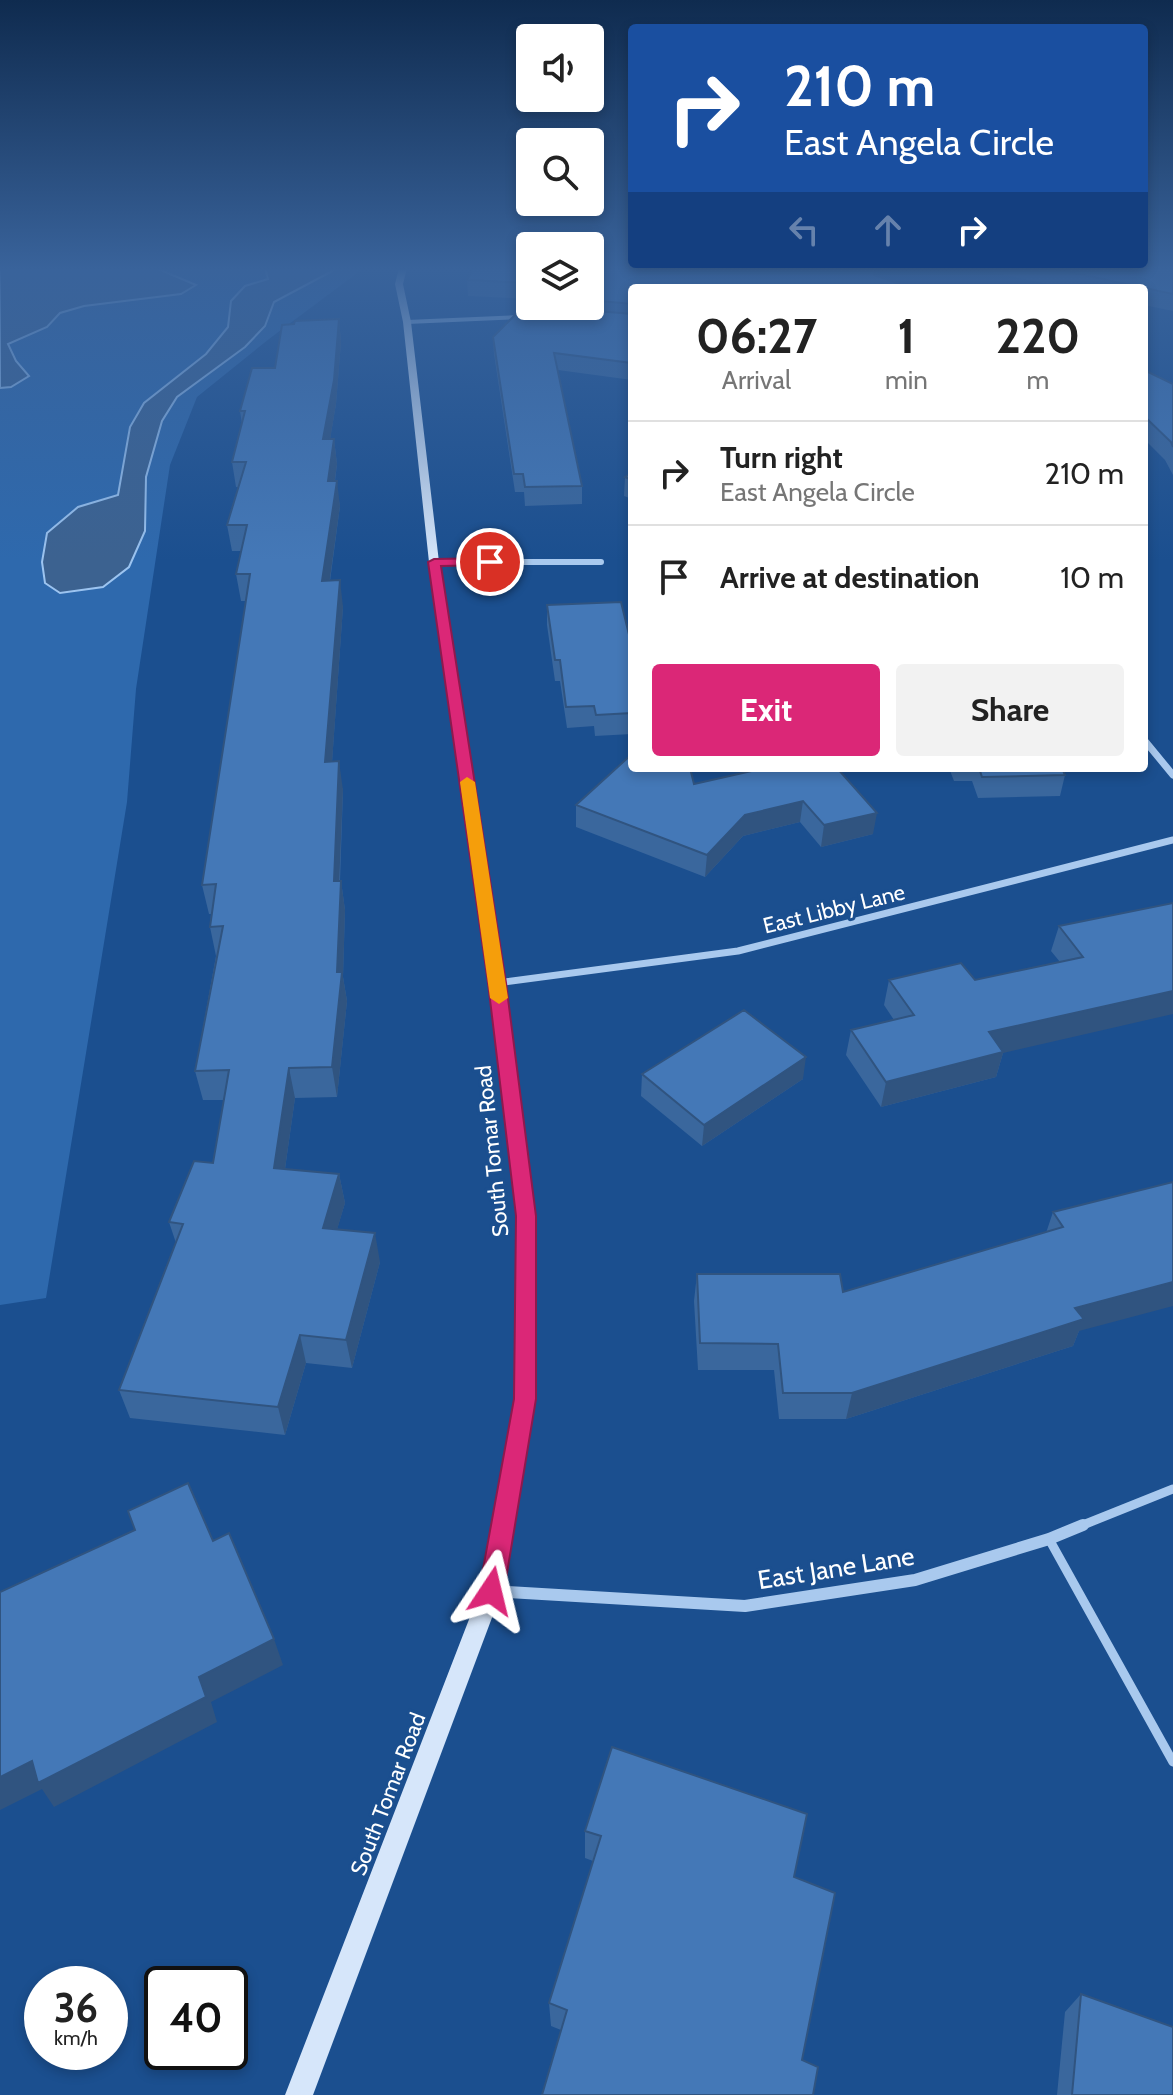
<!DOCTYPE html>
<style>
:root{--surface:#fff;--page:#f2f2f2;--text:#222;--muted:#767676;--line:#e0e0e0;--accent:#db2777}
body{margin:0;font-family:Cabin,sans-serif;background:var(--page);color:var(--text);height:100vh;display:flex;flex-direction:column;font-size:30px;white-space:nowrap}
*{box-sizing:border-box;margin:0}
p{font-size:26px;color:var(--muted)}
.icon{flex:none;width:44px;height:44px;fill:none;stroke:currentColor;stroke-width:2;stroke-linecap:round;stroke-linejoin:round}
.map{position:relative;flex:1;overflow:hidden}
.panel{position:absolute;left:628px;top:284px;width:520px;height:488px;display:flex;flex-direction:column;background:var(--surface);border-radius:8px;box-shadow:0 4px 12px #0003}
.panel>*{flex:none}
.guide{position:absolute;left:628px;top:24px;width:520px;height:244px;border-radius:8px;box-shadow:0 4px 12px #0003;background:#1a4fa0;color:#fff;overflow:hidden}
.tools{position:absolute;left:516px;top:24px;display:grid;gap:16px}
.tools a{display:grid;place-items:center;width:88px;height:88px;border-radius:8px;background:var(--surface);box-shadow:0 4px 12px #0003;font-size:40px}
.speed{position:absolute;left:24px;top:1966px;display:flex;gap:16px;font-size:40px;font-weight:700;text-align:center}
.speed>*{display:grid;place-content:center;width:104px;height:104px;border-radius:50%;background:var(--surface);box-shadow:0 4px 12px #0003;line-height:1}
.speed small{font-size:20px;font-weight:400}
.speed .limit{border:4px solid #111;border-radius:12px;background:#fff;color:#111}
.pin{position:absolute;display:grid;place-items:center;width:68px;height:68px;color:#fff;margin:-34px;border:4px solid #fff;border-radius:50%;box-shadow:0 2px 8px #0007}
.me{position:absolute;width:88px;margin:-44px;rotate:10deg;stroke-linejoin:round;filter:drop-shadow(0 0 6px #0008)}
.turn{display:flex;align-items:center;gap:28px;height:168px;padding:0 24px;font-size:36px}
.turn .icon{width:104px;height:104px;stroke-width:2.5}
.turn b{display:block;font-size:56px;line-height:68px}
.lanes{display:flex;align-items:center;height:76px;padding:0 24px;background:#0003;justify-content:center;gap:40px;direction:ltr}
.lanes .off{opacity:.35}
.eta{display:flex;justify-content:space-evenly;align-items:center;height:136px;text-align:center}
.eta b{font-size:48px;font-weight:700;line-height:56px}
.cta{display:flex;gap:16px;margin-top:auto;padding:16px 24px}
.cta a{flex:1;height:92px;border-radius:8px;background:var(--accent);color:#fff;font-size:32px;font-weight:700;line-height:92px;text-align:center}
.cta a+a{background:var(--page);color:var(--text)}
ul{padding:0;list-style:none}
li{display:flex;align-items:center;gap:24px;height:104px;padding:0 24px;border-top:2px solid var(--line)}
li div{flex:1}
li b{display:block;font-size:30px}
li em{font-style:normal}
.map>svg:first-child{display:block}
.green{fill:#2e69ad}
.water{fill:#3c6290;stroke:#9cc4f0;stroke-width:2}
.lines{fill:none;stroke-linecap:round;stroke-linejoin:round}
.lane{stroke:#a9c9ee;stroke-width:9}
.street-far4{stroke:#a9c9ee;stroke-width:4}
.street-far3{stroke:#a9c9ee;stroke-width:6}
.street-far2{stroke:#a9c9ee;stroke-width:7}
.street-far1{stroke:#a9c9ee;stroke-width:9}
.street{stroke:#a9c9ee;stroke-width:12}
.secondary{fill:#d6e6fa;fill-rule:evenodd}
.wall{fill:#3a679d}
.shaded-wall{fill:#305480}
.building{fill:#4478b7;stroke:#305480;stroke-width:2}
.route{fill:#db2777;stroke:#8e194d;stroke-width:2}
.slow{fill:#f59e0b}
.labels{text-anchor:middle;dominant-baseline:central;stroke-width:6;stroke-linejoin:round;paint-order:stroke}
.street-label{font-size:22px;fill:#fff;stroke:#1b4f8f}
.near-street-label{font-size:26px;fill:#fff;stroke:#1b4f8f}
</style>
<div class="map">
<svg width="1173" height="2095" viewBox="0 0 1173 2095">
<rect width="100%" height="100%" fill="#1b4f8f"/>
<path class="green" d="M0,268H364L269,339L197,397L170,465L136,689L127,802L46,1298L0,1305Z"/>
<path class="water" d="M0,268H156L196,285L181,294L84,306L60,313L47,327L8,344L16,361L29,376L11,387L0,388Z
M265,268H338L274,302L265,326L245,347L177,397L162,421L146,477L145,531L129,567L103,587L60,593L45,583L42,562L47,533L78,507L118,495L130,427L144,403L206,354L228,327L231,301L245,286L268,279Z"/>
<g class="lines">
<path class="lane" d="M1049,1539L1173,1762"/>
<path class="street-far4" d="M407,322L522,317"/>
<path class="street-far3" d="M434,562H601
M1144,740L1146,743"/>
<path class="street-far2" d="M1145,741L1173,775
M497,983L738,951L1173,840"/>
<path class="street-far1" d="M1078,1527L1173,1489"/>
<path class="street" d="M492,1591L745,1606L915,1580L1049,1539L1083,1525"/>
<path class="secondary" d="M399,268H407L403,284L411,322L439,562L505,983L535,1216V1399L502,1591L313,2095H285L480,1591L515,1399L517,1216L489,983L429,562L403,322L395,284Z"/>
</g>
<path class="wall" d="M530,268V299L468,296L467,280Z
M590,268H878L876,276L632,288V380L558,370L582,486V504L525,506L524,492H515L494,354L493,337L530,306H590Z
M973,268H1173V311L1144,305V288H1066Z
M339,319L341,342L336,404L330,439H334L337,464L335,481L340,506L330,581L343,607L332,762L343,790L340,881H341L345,910L343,977L347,1001L337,1097L295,1098L285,1169L339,1174L345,1203L337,1229L380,1262L352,1368L306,1363L285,1435L130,1418L119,1390L176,1243L169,1222L213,1163L224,1100H203L195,1071L216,956L210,927L211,914H209L202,885L246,601H241L236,574L241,551H232L227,525L238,487H236L232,462L242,424L240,411L275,368L294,324Z
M1144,370L1173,384V475L1165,460L1144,439Z
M632,473V499L624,496L625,477Z
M547,605L632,647V734L595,736L594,726L567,728L560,681H555L547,625Z
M765,768L873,834L821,847L800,822L743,836L705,877L576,827V805L694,784Z
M949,768H1062L1065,775L1060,796L978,798L972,781H954Z
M1173,903L1003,1053L996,1077L881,1107L846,1055L851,1030L894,1020L884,1005L889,980H975L1060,962L1051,951L1059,926Z
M642,1074L803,1079L702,1146L641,1096Z
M1173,1182L1079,1331L1073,1346L846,1419H779L774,1370H698L694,1301L697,1274L843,1292L1046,1233L1053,1212Z
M585,1831L794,1877L802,2060L561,2030L551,2026L549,2003L593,1861L585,1858Z
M1081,1994L1173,2095H1057L1065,2012Z"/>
<path class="shaded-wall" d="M339,319L341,342L336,404L326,464L323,439Z
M334,439L337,464L331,507L328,481Z
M337,481L340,506L326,607L322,581Z
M340,580L343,607L330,791L325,762Z
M339,761L343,790L338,910L334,881Z
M803,801L800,822L743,836L705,877L707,855L745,815Z
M877,813L873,834L821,847L824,825Z
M341,881L345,910L343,977L347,1001L337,1097L332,1067Z
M1173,991V1014L1003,1053L996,1077L881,1107L886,1082L989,1032Z
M806,1057L803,1079L702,1146L704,1125Z
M289,1068L295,1098L281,1197L274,1168Z
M339,1174L345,1203L329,1257L323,1228Z
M375,1233L380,1262L352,1368L346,1340Z
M1173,1282V1306L1079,1331L1073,1346L846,1419L852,1393L1075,1308Z
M300,1335L306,1363L285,1435L278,1407Z
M274,1639L283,1665L211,1702L217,1722L54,1807L42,1789L0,1810V1777Z"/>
<path class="building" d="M473,268H530V283L467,280Z
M590,268H876L874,275L912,288H632V304L590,300Z
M1051,268H1173V294Z
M525,305L632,314V363L554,353L582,486L525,487L523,474H514L493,337Z
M339,319L334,380L323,439H334L328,481H337L322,581L340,580L325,762L339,761L334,881H341L337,972H342L332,1067L289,1068L274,1168L339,1174L323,1228L375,1233L346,1340L300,1335L278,1407L119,1390L183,1224L169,1222L194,1161L213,1163L229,1070L195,1071L223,926L210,927L216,884L202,885L250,574H236L247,525H227L246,462H232L245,411H240L252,368H275L282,325L294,324L295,321Z
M1144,370L1173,384V447L1171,442L1144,416Z
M632,473V480L625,477Z
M621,602L632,647V713L596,715L594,706L566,707L560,660H555L547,605Z
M632,754V768H690L694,784L765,768H837L877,813L824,825L803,801L745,815L707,855L576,805Z
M979,768H1062L1065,775L982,777Z
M1173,903V991L989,1032L1003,1052L886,1082L851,1030L914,1015L889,980L961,963L975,980L1083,957L1059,926Z
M744,1010L806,1057L704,1125L642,1074Z
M1173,1182V1282L1075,1308L1084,1319L852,1393H783L778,1344L700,1343L697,1274H840L843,1292L1063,1227L1053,1212Z
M188,1483L213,1541L229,1533L274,1639L199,1677L206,1697L38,1783L32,1761L0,1777V1592L135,1530L128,1511Z
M612,1747L807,1814L794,1877L835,1893L802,2060L818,2067L813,2095H542L567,2010L549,2003L601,1836L585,1831Z
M1081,1994L1173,2027V2095H1072Z"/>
<linearGradient id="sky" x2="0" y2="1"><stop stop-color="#0f2b4f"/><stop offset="0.48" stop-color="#39639b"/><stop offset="1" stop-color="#39639b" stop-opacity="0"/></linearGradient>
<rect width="1173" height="561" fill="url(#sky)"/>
<path class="route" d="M490,558L494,559V565L441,566L506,983L536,1216V1399L504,1591L500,1599L491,1603L483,1599L479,1591L514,1399L516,1216L488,983L428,562L434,559Z"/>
<path class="slow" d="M467,777L475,782L508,998L499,1004L490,998L460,782Z"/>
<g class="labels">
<g class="street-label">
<text transform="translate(834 909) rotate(-14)">East Libby Lane</text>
<text transform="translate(492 1151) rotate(-96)">South Tomar Road</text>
<text transform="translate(388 1794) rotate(-69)">South Tomar Road</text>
</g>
<g class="near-street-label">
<text transform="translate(836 1568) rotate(-9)">East Jane Lane</text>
</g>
</g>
</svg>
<div class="tools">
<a><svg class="icon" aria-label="sound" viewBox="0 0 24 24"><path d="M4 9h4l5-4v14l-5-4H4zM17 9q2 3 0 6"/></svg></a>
<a><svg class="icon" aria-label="search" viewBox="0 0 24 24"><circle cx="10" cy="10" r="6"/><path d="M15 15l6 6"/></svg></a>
<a><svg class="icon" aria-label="layers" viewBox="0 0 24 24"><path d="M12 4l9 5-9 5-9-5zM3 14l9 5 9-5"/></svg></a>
</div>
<div class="speed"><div>36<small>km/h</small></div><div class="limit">40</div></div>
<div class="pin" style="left:490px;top:562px;background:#d93025"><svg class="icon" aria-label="arrive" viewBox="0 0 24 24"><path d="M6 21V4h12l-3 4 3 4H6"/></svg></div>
<svg class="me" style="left:491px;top:1591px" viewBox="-20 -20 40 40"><path d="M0-17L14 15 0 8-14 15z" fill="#db2777" stroke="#fff" stroke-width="4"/></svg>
<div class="guide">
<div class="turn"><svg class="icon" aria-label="right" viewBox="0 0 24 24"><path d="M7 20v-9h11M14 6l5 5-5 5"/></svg><div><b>210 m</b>East Angela Circle</div></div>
<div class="lanes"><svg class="icon off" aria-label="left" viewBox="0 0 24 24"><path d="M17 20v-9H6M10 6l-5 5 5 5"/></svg><svg class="icon off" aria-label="ahead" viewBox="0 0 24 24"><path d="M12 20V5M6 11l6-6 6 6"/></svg><svg class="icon" aria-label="right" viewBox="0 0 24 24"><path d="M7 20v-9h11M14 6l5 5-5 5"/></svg></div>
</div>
<section class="panel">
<div class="eta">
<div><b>06:27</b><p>Arrival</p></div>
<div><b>1</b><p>min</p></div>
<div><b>220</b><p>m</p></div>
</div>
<ul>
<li><svg class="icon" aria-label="right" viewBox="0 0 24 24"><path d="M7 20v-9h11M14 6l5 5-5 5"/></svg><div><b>Turn right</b><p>East Angela Circle</p></div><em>210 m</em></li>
<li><svg class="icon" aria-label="arrive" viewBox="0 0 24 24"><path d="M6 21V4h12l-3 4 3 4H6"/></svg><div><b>Arrive at destination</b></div><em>10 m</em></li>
</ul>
<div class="cta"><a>Exit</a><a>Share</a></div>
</section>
</div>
